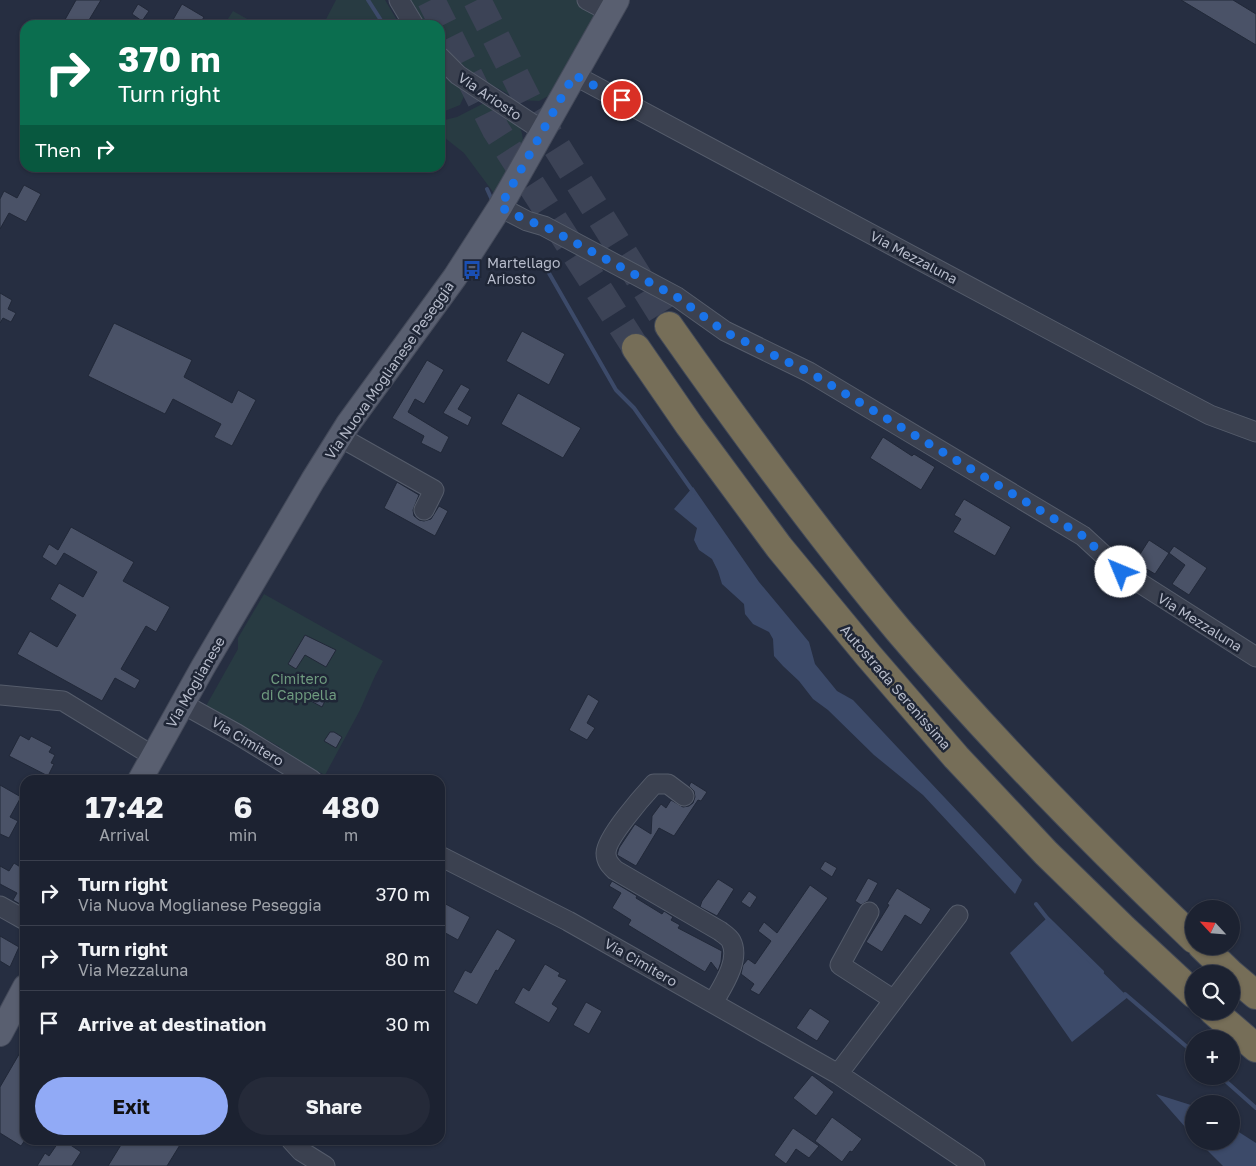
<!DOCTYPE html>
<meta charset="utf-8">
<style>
:root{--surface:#1c2231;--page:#252a39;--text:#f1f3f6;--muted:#a0a4ab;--line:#3a3f4d;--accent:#91aaf6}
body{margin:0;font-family:"Golos Text",sans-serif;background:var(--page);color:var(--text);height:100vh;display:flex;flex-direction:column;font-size:19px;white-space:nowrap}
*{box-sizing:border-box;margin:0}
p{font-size:16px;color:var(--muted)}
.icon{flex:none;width:28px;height:28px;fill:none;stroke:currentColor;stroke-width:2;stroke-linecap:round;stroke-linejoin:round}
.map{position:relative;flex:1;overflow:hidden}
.side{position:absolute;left:20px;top:775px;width:425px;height:370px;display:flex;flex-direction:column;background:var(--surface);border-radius:15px;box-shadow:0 1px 4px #0004,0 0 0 1px var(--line)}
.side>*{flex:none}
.hud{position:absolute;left:20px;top:20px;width:425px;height:152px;border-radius:15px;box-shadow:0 1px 4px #0004,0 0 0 1px var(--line);background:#0b6e4f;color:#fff;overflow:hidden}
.needle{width:32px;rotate:296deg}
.tools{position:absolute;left:1185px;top:900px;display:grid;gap:10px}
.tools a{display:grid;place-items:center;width:55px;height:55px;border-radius:50%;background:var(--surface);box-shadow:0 1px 4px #0004,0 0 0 1px var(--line);font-size:25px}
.pin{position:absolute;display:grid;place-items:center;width:42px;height:42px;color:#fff;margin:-21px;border:2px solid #fff;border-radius:50%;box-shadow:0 1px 5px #0007}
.me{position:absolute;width:55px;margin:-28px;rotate:315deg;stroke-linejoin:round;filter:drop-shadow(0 0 4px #0008)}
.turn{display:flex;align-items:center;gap:18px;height:105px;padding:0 15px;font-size:22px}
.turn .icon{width:65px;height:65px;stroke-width:2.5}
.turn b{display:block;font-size:35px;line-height:42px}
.then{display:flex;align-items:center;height:48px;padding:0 15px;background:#0003;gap:10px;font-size:19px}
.eta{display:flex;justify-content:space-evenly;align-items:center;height:85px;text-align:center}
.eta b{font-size:30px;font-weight:700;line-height:35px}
.cta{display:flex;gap:10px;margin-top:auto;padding:10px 15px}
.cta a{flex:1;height:58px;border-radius:30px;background:var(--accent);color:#111;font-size:20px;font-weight:700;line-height:58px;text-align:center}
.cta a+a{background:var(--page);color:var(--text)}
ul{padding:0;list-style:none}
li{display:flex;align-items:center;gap:15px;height:65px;padding:0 15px;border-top:1px solid var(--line)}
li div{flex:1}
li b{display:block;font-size:19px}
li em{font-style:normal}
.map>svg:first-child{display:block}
.green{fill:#283b42}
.water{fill:#3c4a69}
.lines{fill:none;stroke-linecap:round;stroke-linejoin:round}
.stream{stroke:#3c4a69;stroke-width:4}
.building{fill:#4a5267;stroke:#212838}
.highway-tunnel{stroke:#3c4356;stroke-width:28;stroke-dasharray:28 14;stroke-linecap:butt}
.minor-casing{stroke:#555c6b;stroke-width:21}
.major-casing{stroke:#444a5a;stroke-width:26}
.highway-casing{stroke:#424958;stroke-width:30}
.minor{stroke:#3b4150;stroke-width:19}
.major{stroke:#595f70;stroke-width:24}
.highway{stroke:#766e58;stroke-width:28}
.route{stroke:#1a73e8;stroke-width:9;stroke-dasharray:0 16.2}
.labels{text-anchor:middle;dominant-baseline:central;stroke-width:5;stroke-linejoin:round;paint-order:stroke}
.street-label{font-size:14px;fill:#b7bccb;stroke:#1f2636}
.poi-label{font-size:14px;fill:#b7bccb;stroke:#1f2636;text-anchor:start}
.park-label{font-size:14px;fill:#6f9b7f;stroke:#1f2636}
</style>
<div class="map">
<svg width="1256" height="1166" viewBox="0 0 1256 1166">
<rect width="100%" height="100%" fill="#262e41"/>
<path class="green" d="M336,0H385L400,25H323Z
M407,0H576L600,12L554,93L539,101L519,100L476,76L440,45V25H425Z
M233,11L258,25H224Z
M440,70L466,92L460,105L440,113Z
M486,102C497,109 514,116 520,128C531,151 507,177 496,196L464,153L440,134V121L457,117Z
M264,594L383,661L375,676L360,710L325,775L278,750L280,747L206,706L238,649V638Z"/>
<path class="water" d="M693,487L759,582L809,642L815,664L837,691L853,700L1022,880L1015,894L923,795L874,755L828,710L813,699L799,681L783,666L774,656L773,639L769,632L753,624L745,614L744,604L722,584L718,571L712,559L699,550L694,540L697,528L674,509Z
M1047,918L1128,997L1072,1042L1010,953Z
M1156,1094L1194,1106V1137Z
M1231,1127L1256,1143V1166H1223L1198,1141H1231Z"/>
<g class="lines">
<path class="stream" d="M368,0L384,25
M487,189L492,200
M542,261L616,390L634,408L694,493
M1036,904L1047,918L1102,972
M1125,994L1194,1053
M1220,1076L1256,1108"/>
</g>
<path class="building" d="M76,0H101L86,25H62Z
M1181,0H1233L1256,14V45Z
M138,4L149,11L142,21L132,14Z
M182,4L204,17L199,25H170Z
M24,185L41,194L26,222L9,213L0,229V199L4,191L17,198Z
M0,293L12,300L8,309L16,313L11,322L3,318L0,323Z
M114,323L192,360L184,377L232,403L238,390L256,400L232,446L214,437L221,424L173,399L165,414L88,376Z
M522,331L565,354L549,385L506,361Z
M427,360L444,370L424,404L415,399L408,412L449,437L441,453L421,443L424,436L392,418Z
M461,384L470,389L458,409L472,417L468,426L443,413Z
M518,393L581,428L563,458L501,424Z
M883,437L912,456L914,454L935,467L921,490L870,458Z
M397,482L419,495L413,510L414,516L419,520L424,521L431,519L439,506L448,511L435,536L384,508Z
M964,499L1011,527L995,556L953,532L961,519L954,515Z
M71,527L134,562L123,581L170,607L156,632L146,626L121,669L140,680L135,689L115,678L102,701L17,654L30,631L57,647L76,615L50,599L59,583L83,597L97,572L64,553L56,566L42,557L49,544L58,550Z
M1149,540L1169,553L1155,574L1135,562Z
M1174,546L1207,568L1189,595L1172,584L1185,565L1169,553Z
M305,635L336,650L326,667L305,655L296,669L288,664Z
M311,689L327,697L322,707L307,699Z
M588,694L599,701L587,723L595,728L587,740L569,730Z
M330,732H334L342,737L336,748L324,741Z
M20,735L29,740L31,736L52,747L49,752L55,755L51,763L54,764L48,776L9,756Z
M691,782L707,792L701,801L698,800L674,836L659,828L636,866L617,855L619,848L635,824L651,834L652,816L661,804L666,808L671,800L683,807L689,806L693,803L695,797L694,791L689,786Z
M0,785L21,797L10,817L18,821L9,838L0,834Z
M825,861L837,868L832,877L820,869Z
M14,863L25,870V907L13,900L17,893L0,884V866L9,871Z
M868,878L878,883L868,901L861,905L855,901Z
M718,879L734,889L717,916L700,907L702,901Z
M612,881L637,896L636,898L662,914L664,911L673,917L671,920L680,925L678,928L722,951L721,962L718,971L711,962L705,972L628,925L631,920L612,908L621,893L609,886Z
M810,885L828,898L759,995L750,990L754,984L741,974L743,965L748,959L755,964L771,941L758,931L764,922L777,933Z
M897,888L931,909L921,925L905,915L882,952L866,942L889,905L887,904Z
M749,891L757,897L750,908L741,902Z
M440,901L470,917L458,940L440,930Z
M497,929L516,940L498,971L496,970L477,1005L453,992L465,970L471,973Z
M0,936L19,947L10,967L0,961Z
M545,964L560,973L558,976L567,980L552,1004L558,1008L549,1023L514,1003L523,987L529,991Z
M586,1002L602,1011L589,1034L573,1025Z
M810,1008L830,1021L817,1041L796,1028Z
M25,1044V1140L21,1146L0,1133V1087Z
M812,1075L834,1092L816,1116L793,1098Z
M832,1117L862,1139L852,1152L850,1151L842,1162L815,1141Z
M793,1128L819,1146L809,1158L796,1149L786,1164L774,1155Z
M60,1140H63L81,1152L72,1166H37L45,1153L49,1156Z
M124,1140H183L167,1166H108Z"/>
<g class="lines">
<path class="highway-tunnel" d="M431,0L496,130L636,348
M477,0L528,101L669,326"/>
<g class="minor-casing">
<path id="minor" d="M399,0L414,25
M587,0L610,12
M440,57L458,75L543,131
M574,75L1168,393L1210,415L1256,432
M500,207L527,221L544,226L677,297L725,331L809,372L1083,536L1121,571L1256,657
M341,436L349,442L434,490L424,510
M0,695L63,701L153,756
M183,704L237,734L312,780
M684,796L668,784H654C643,796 606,838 606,853C606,861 610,865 615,870L720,931C724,934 729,937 731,941C741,960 722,987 713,1003
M440,856L568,921L838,1074L975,1166
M0,906L25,920
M869,912L840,965L894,1000
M838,1074L958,915
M291,1140L301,1151L325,1166"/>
</g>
<g class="major-casing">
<path id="major" d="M140,780L203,667L313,480L348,424L455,277L500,207L617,0
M0,1034L25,987"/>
</g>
<g class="highway-casing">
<path id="highway" d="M669,326C742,430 817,533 899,631C991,739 1091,841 1194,939
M636,348L689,425L779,547L868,655L956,757L1046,853L1124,929L1194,994
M1202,946L1231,974
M1231,974L1256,995
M1213,1011L1256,1048"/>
</g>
<use href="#minor" class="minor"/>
<use href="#major" class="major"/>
<use href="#highway" class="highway"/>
</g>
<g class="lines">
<path class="route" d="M622,100L574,75L500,207L528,221L544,226L677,297L725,332L809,372L1083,536L1121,572"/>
</g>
<defs>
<g id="bus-bare" transform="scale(1.5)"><path d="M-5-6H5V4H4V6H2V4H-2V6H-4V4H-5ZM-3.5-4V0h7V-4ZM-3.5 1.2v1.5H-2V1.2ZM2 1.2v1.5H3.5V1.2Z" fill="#1a4fb4" stroke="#1f2636" stroke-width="2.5" paint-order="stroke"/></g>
</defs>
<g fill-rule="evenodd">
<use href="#bus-bare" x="472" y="270"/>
</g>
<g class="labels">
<g class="street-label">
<text transform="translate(490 96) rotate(34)">Via Ariosto</text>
<text transform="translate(914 257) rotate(28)">Via Mezzaluna</text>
<text transform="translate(389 370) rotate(-55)">Via Nuova Moglianese Peseggia</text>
<text transform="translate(1200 622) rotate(32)">Via Mezzaluna</text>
<text transform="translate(195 682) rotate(-60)">Via Moglianese</text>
<text transform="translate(896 687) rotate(49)">Autostrada Serenissima</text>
<text transform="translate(248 741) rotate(31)">Via Cimitero</text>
<text transform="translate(641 962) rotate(30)">Via Cimitero</text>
</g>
<g class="poi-label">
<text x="487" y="262">Martellago<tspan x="487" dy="16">Ariosto</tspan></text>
</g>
<g class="park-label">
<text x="299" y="678">Cimitero<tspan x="299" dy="16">di Cappella</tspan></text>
</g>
</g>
</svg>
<div class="tools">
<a><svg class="needle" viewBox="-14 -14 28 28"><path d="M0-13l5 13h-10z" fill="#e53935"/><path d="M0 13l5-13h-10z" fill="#a0a4ab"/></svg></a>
<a><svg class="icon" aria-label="search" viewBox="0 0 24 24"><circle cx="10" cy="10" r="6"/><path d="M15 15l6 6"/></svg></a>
<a>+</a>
<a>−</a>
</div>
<div class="pin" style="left:622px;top:100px;background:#d93025"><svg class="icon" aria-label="arrive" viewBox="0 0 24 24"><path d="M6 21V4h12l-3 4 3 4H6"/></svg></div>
<svg class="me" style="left:1121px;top:572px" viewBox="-20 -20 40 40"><circle r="19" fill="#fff"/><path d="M0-13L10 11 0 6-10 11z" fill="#1a73e8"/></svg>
<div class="hud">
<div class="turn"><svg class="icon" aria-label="right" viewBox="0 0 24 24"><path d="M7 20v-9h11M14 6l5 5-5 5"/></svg><div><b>370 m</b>Turn right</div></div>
<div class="then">Then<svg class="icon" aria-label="right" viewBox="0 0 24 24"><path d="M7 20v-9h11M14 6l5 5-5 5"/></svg></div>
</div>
<section class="side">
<div class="eta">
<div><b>17:42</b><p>Arrival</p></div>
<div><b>6</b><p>min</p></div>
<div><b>480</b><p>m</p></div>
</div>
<ul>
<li><svg class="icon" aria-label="right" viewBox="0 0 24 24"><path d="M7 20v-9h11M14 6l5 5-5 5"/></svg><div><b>Turn right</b><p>Via Nuova Moglianese Peseggia</p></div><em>370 m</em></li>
<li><svg class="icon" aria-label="right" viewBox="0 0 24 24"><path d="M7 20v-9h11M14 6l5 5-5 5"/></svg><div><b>Turn right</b><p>Via Mezzaluna</p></div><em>80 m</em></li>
<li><svg class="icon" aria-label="arrive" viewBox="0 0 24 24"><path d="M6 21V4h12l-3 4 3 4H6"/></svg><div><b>Arrive at destination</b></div><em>30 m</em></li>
</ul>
<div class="cta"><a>Exit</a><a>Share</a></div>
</section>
</div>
